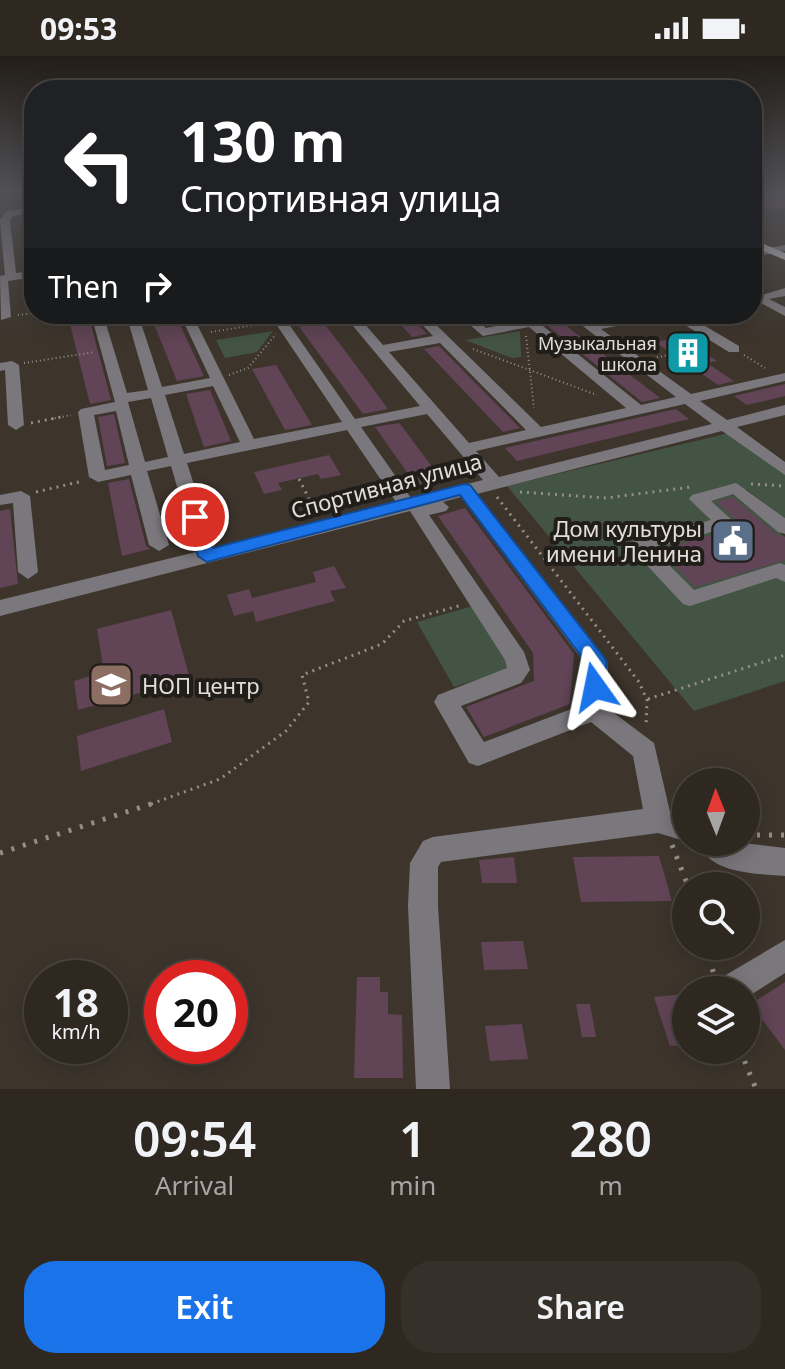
<!DOCTYPE html>
<meta charset="utf-8">
<style>
:root{--surface:#2e2821;--page:#36302a;--text:#f1f3f6;--muted:#a7a6a5;--line:#49443f;--accent:#1a73e8}
body{margin:0;font-family:"Noto Sans",sans-serif;background:var(--page);color:var(--text);height:100vh;display:flex;flex-direction:column;font-size:30px;white-space:nowrap}
*{box-sizing:border-box;margin:0}
p{font-size:26px;color:var(--muted)}
.icon{flex:none;width:44px;height:44px;fill:none;stroke:currentColor;stroke-width:2;stroke-linecap:round;stroke-linejoin:round}
.map{position:relative;height:1033px;overflow:hidden}
.drawer{display:flex;flex-direction:column;background:var(--surface);flex:1}
.drawer>*{flex:none}
.guide{position:absolute;left:24px;top:24px;width:738px;height:244px;border-radius:32px;box-shadow:0 4px 20px #0003,0 0 0 2px var(--line);background:#202124;color:#fff;overflow:hidden}
.needle{width:52px;rotate:359deg}
.controls{position:absolute;left:672px;top:712px;display:grid;gap:16px}
.controls a{display:grid;place-items:center;width:88px;height:88px;border-radius:50%;background:var(--surface);box-shadow:0 4px 20px #0003,0 0 0 2px var(--line);font-size:40px}
.speed{position:absolute;left:24px;top:904px;display:flex;gap:16px;font-size:40px;font-weight:700;text-align:center}
.speed>*{display:grid;place-content:center;width:104px;height:104px;border-radius:50%;background:var(--surface);box-shadow:0 4px 20px #0003,0 0 0 2px var(--line);line-height:1}
.speed small{font-size:20px;font-weight:400}
.speed .limit{border:12px solid #d22;background:#fff;color:#111}
.pin{position:absolute;display:grid;place-items:center;width:68px;height:68px;color:#fff;margin:-34px;border:4px solid #fff;border-radius:50%;box-shadow:0 2px 8px #0007}
.me{position:absolute;width:88px;margin:-44px;rotate:348deg;stroke-linejoin:round;filter:drop-shadow(0 0 6px #0008)}
.turn{display:flex;align-items:center;gap:28px;height:168px;padding:0 24px;font-size:36px}
.turn .icon{width:104px;height:104px;stroke-width:2.5}
.turn b{display:block;font-size:56px;line-height:68px}
.then{display:flex;align-items:center;height:76px;padding:0 24px;background:#0003;gap:16px;font-size:30px}
.eta{display:flex;justify-content:space-evenly;align-items:center;height:136px;text-align:center}
.eta b{font-size:48px;font-weight:600;line-height:56px}
.cta{display:flex;gap:16px;margin-top:auto;padding:16px 24px}
.cta a{flex:1;height:92px;border-radius:32px;background:var(--accent);color:#fff;font-size:32px;font-weight:600;line-height:92px;text-align:center}
.cta a+a{background:var(--page);color:var(--text)}
.status{display:flex;justify-content:space-between;align-items:center;height:56px;padding:0 40px;background:var(--surface);direction:ltr}
.status svg{height:22px;fill:currentColor}
.map>svg:first-child{display:block}
.green{fill:#435445}
.building{fill:#614456}
.lines{fill:none;stroke-linecap:round;stroke-linejoin:round}
.path-far2{stroke:#958f87;stroke-width:2;stroke-dasharray:1 3;stroke-linecap:butt}
.path-far1{stroke:#958f87;stroke-width:3;stroke-dasharray:2 5;stroke-linecap:butt}
.path{stroke:#958f87;stroke-width:5;stroke-dasharray:3 9;stroke-linecap:butt}
.minor{fill:#7b787d;fill-rule:evenodd}
.major{fill:#beb9c4;fill-rule:evenodd}
.route{fill:#1a73e8;stroke:#114b97;stroke-width:2}
.labels{text-anchor:middle;dominant-baseline:central;stroke-width:8;stroke-linejoin:round;paint-order:stroke}
.far-poi-label{font-size:18px;fill:#e2ddd7;stroke:#211d19;text-anchor:end}
.street-label{font-size:22px;fill:#e2ddd7;stroke:#211d19}
.poi-label{font-size:22px;fill:#e2ddd7;stroke:#211d19;text-anchor:end}
</style>
<div class="status"><b>09:53</b><svg viewBox="0 0 49 12"><path d="M0 12V9h3v3zM5 12V6h3v6zM10 12V3h3v9zM15 12V0h3v12zM26 1h20v11H26zM47 4h2v5h-2z"/></svg></div>
<div class="map">
<svg width="785" height="1033" viewBox="0 0 785 1033">
<rect width="100%" height="100%" fill="#3d352c"/>
<path class="green" d="M273,275L257,296L225,302L216,284Z
M520,275L521,301L512,302L465,284Z
M729,377L785,418V462L747,434L733,438L785,481V625L694,655L507,430Z
M473,550L514,612L454,631L417,566Z"/>
<path class="building" d="M752,136H785V152L767,154L752,148Z
M79,258H88L111,344L90,348L68,260Z
M150,258H175L204,320L177,325Z
M391,258H409L427,278L412,281Z
M533,258H551L660,342L642,346Z
M319,261L346,296L388,353L363,358L295,265Z
M680,281L717,305L707,307L734,325L718,329L655,286Z
M439,290L520,372L503,376L424,293Z
M276,309L312,369L285,374L252,313Z
M785,328V340L747,349L734,340Z
M210,334L231,385L204,391L186,338Z
M676,353L689,363L517,405L505,392Z
M114,358L125,407L107,410L98,361Z
M399,367L401,369L441,423L416,429L375,371Z
M329,399L341,419L321,423L318,418L278,427L282,434L264,438L254,416Z
M129,423L146,490L150,493L122,500L108,427Z
M732,441L776,478L785,481V504L695,531L659,494L733,473L736,464L717,446Z
M465,452L574,598L570,648L484,681L466,651L534,625L533,597L438,460Z
M10,453L18,528L0,532V455Z
M334,510L346,532L330,535L335,545L256,566L253,555L234,560L227,539L249,533L252,542L316,526L313,516Z
M171,554L190,623L78,654L74,625L104,616L97,573Z
M164,653L172,686L81,715L77,680Z
M659,800L672,845L581,846L573,801Z
M514,801L517,827H482L479,804Z
M523,885L528,913L484,914L481,886Z
M357,921H380V936H388V958L402,959L403,1022H354Z
M785,926V994L751,948Z
M686,938V989L670,990L654,941Z
M576,948H590L596,981H582Z
M522,968L528,1003L490,1005L485,970Z"/>
<g class="lines">
<path class="path-far2" d="M18,259L34,257
M211,276L267,267
M526,280L534,352
M473,293L597,339
M744,299L765,312
M653,302L673,298
M24,307L95,296
M229,319L248,312L276,278
M51,363L71,359"/>
<path class="path-far1" d="M31,367L61,361
M299,423L317,458
M751,428L785,430
M36,436L83,425
M520,436L606,442L691,431
M497,441L639,626L647,644L646,671
M648,643L785,599
M151,748L220,723L286,675L309,646L302,619L382,588L404,565L462,549"/>
<path class="path" d="M757,779H785
M672,789L688,830
M0,797L157,746
M706,890L714,919
M740,994L756,1033"/>
<path class="minor" d="M34,151V157L13,160L10,164L16,217L34,215V221L8,225L11,261L1,264L0,220L5,219L0,164L7,155Z
M785,189V195L752,201V195Z
M752,220L758,219L764,222L752,226Z
M785,232V240L769,243L785,251V260L752,242Z
M91,258H103L127,337L148,334L126,258H138L162,331L210,322L180,258H192L254,383L342,366L272,262L279,258H307L286,264L355,363L420,350L343,258H356L383,289L433,280L412,258H425L541,371L626,352L529,271L483,280L457,258H470L486,272L521,265L514,258H528L641,349L676,341L567,258H581L593,267L638,258H685L739,290V296H729L675,263H653L601,273L691,338L785,317V325L700,345L727,364L785,349V359L737,371L785,406V419L722,375L477,438L605,601L608,607L606,651L654,687L670,756L686,761L688,786L658,777L441,806L438,811V850L450,1033H416L408,850L410,807L423,785L433,781L643,753L633,700L591,666L478,710L469,707L434,646L438,639L507,612L505,604L410,455L0,560V544L196,496L171,410L147,415L169,489L159,495L149,489L131,419L98,426L89,421L78,356L81,353L115,346ZM440,287L526,374L469,387L389,296ZM213,330L240,386L184,398L165,339ZM151,342L168,401L145,406L128,346ZM685,348L712,368L499,421L476,395ZM116,355L129,409L105,414L94,359ZM427,358L483,424L411,442L361,371ZM347,374L396,446L214,491L187,407ZM461,441L586,609L582,649L484,686L461,650L521,627L530,614L524,596L429,459L446,455L449,451L443,446Z
M12,305L19,309L24,369L16,374L8,369L5,314L0,315V307Z
M736,427L785,462V478L778,476L733,438L711,445L734,466L732,470L653,493L694,534L780,507L785,509V526L776,522L690,550L683,548L629,490L632,486L711,464L689,443L692,439Z
M21,435L30,440L38,516L28,523L18,516L13,447L0,449V439Z
M697,786H735L785,792V820C755,817 711,819 697,786Z
M785,884V917L746,942V934H714L719,923Z"/>
<path class="major" d="M752,183L785,197V204L752,190Z"/>
</g>
<linearGradient id="sky" x2="0" y2="1"><stop stop-color="#221d18"/><stop offset="0.48" stop-color="#515156"/><stop offset="1" stop-color="#515156" stop-opacity="0"/></linearGradient>
<rect width="785" height="281" fill="url(#sky)"/>
<path class="route" d="M464,428L470,429L604,601L607,607L603,637H588L585,631L587,608L460,439L207,506L198,500L186,461L195,456L201,458L213,492Z"/>
<defs>
<g id="building-square" transform="scale(2.3)"><rect x="-9" y="-9" width="18" height="18" rx="4" fill="#0f9aa8" stroke="#211d19"/><path d="M-4-6H4V6H1V3H-1V6H-4ZM-2.5-4.3h1.7v1.8h-1.7ZM.8-4.3h1.7v1.8H.8ZM-2.5-1h1.7V.8h-1.7ZM.8-1h1.7V.8H.8Z" fill="#fff"/></g>
<g id="civic-square" transform="scale(2.3)"><rect x="-9" y="-9" width="18" height="18" rx="4" fill="#5c6f8a" stroke="#211d19"/><path d="M-.6-6.5H3V-4.5H.6V-3L4-1V1h2V6H-6V1h2V-1L-.6-3ZM-1.2 2.5V6h2.4V2.5Z" fill="#fff"/></g>
<g id="school-square" transform="scale(2.3)"><rect x="-9" y="-9" width="18" height="18" rx="4" fill="#8d6e63" stroke="#211d19"/><path d="M0-5L7-2L0 1L-7-2ZM-4 1L0 2.5L4 1V4Q0 6-4 4Z" fill="#fff"/></g>
</defs>
<g fill-rule="evenodd">
<use href="#building-square" x="688" y="297"/>
<use href="#civic-square" x="733" y="485"/>
<use href="#school-square" x="111" y="629"/>
</g>
<g class="labels">
<g class="far-poi-label">
<text x="657" y="287">Музыкальная<tspan x="657" dy="21">школа</tspan></text>
</g>
<g class="street-label">
<text transform="translate(386 429) rotate(-15)">Спортивная улица</text>
</g>
<g class="poi-label">
<text x="702" y="472">Дом культуры<tspan x="702" dy="25">имени Ленина</tspan></text>
<text x="142" y="629" text-anchor="start">НОП центр</text>
</g>
</g>
</svg>
<div class="controls">
<a><svg class="needle" viewBox="-14 -14 28 28"><path d="M0-13l5 13h-10z" fill="#e53935"/><path d="M0 13l5-13h-10z" fill="#a7a6a5"/></svg></a>
<a><svg class="icon" aria-label="search" viewBox="0 0 24 24"><circle cx="10" cy="10" r="6"/><path d="M15 15l6 6"/></svg></a>
<a><svg class="icon" aria-label="layers" viewBox="0 0 24 24"><path d="M12 4l9 5-9 5-9-5zM3 14l9 5 9-5"/></svg></a>
</div>
<div class="speed"><div>18<small>km/h</small></div><div class="limit">20</div></div>
<div class="pin" style="left:195px;top:461px;background:#d93025"><svg class="icon" aria-label="arrive" viewBox="0 0 24 24"><path d="M6 21V4h12l-3 4 3 4H6"/></svg></div>
<svg class="me" style="left:595px;top:631px" viewBox="-20 -20 40 40"><path d="M0-17L14 15 0 8-14 15z" fill="#1a73e8" stroke="#fff" stroke-width="4"/></svg>
<div class="guide">
<div class="turn"><svg class="icon" aria-label="left" viewBox="0 0 24 24"><path d="M17 20v-9H6M10 6l-5 5 5 5"/></svg><div><b>130 m</b>Спортивная улица</div></div>
<div class="then">Then<svg class="icon" aria-label="right" viewBox="0 0 24 24"><path d="M7 20v-9h11M14 6l5 5-5 5"/></svg></div>
</div>
</div>
<section class="drawer">
<div class="eta">
<div><b>09:54</b><p>Arrival</p></div>
<div><b>1</b><p>min</p></div>
<div><b>280</b><p>m</p></div>
</div>
<div class="cta"><a>Exit</a><a>Share</a></div>
</section>
